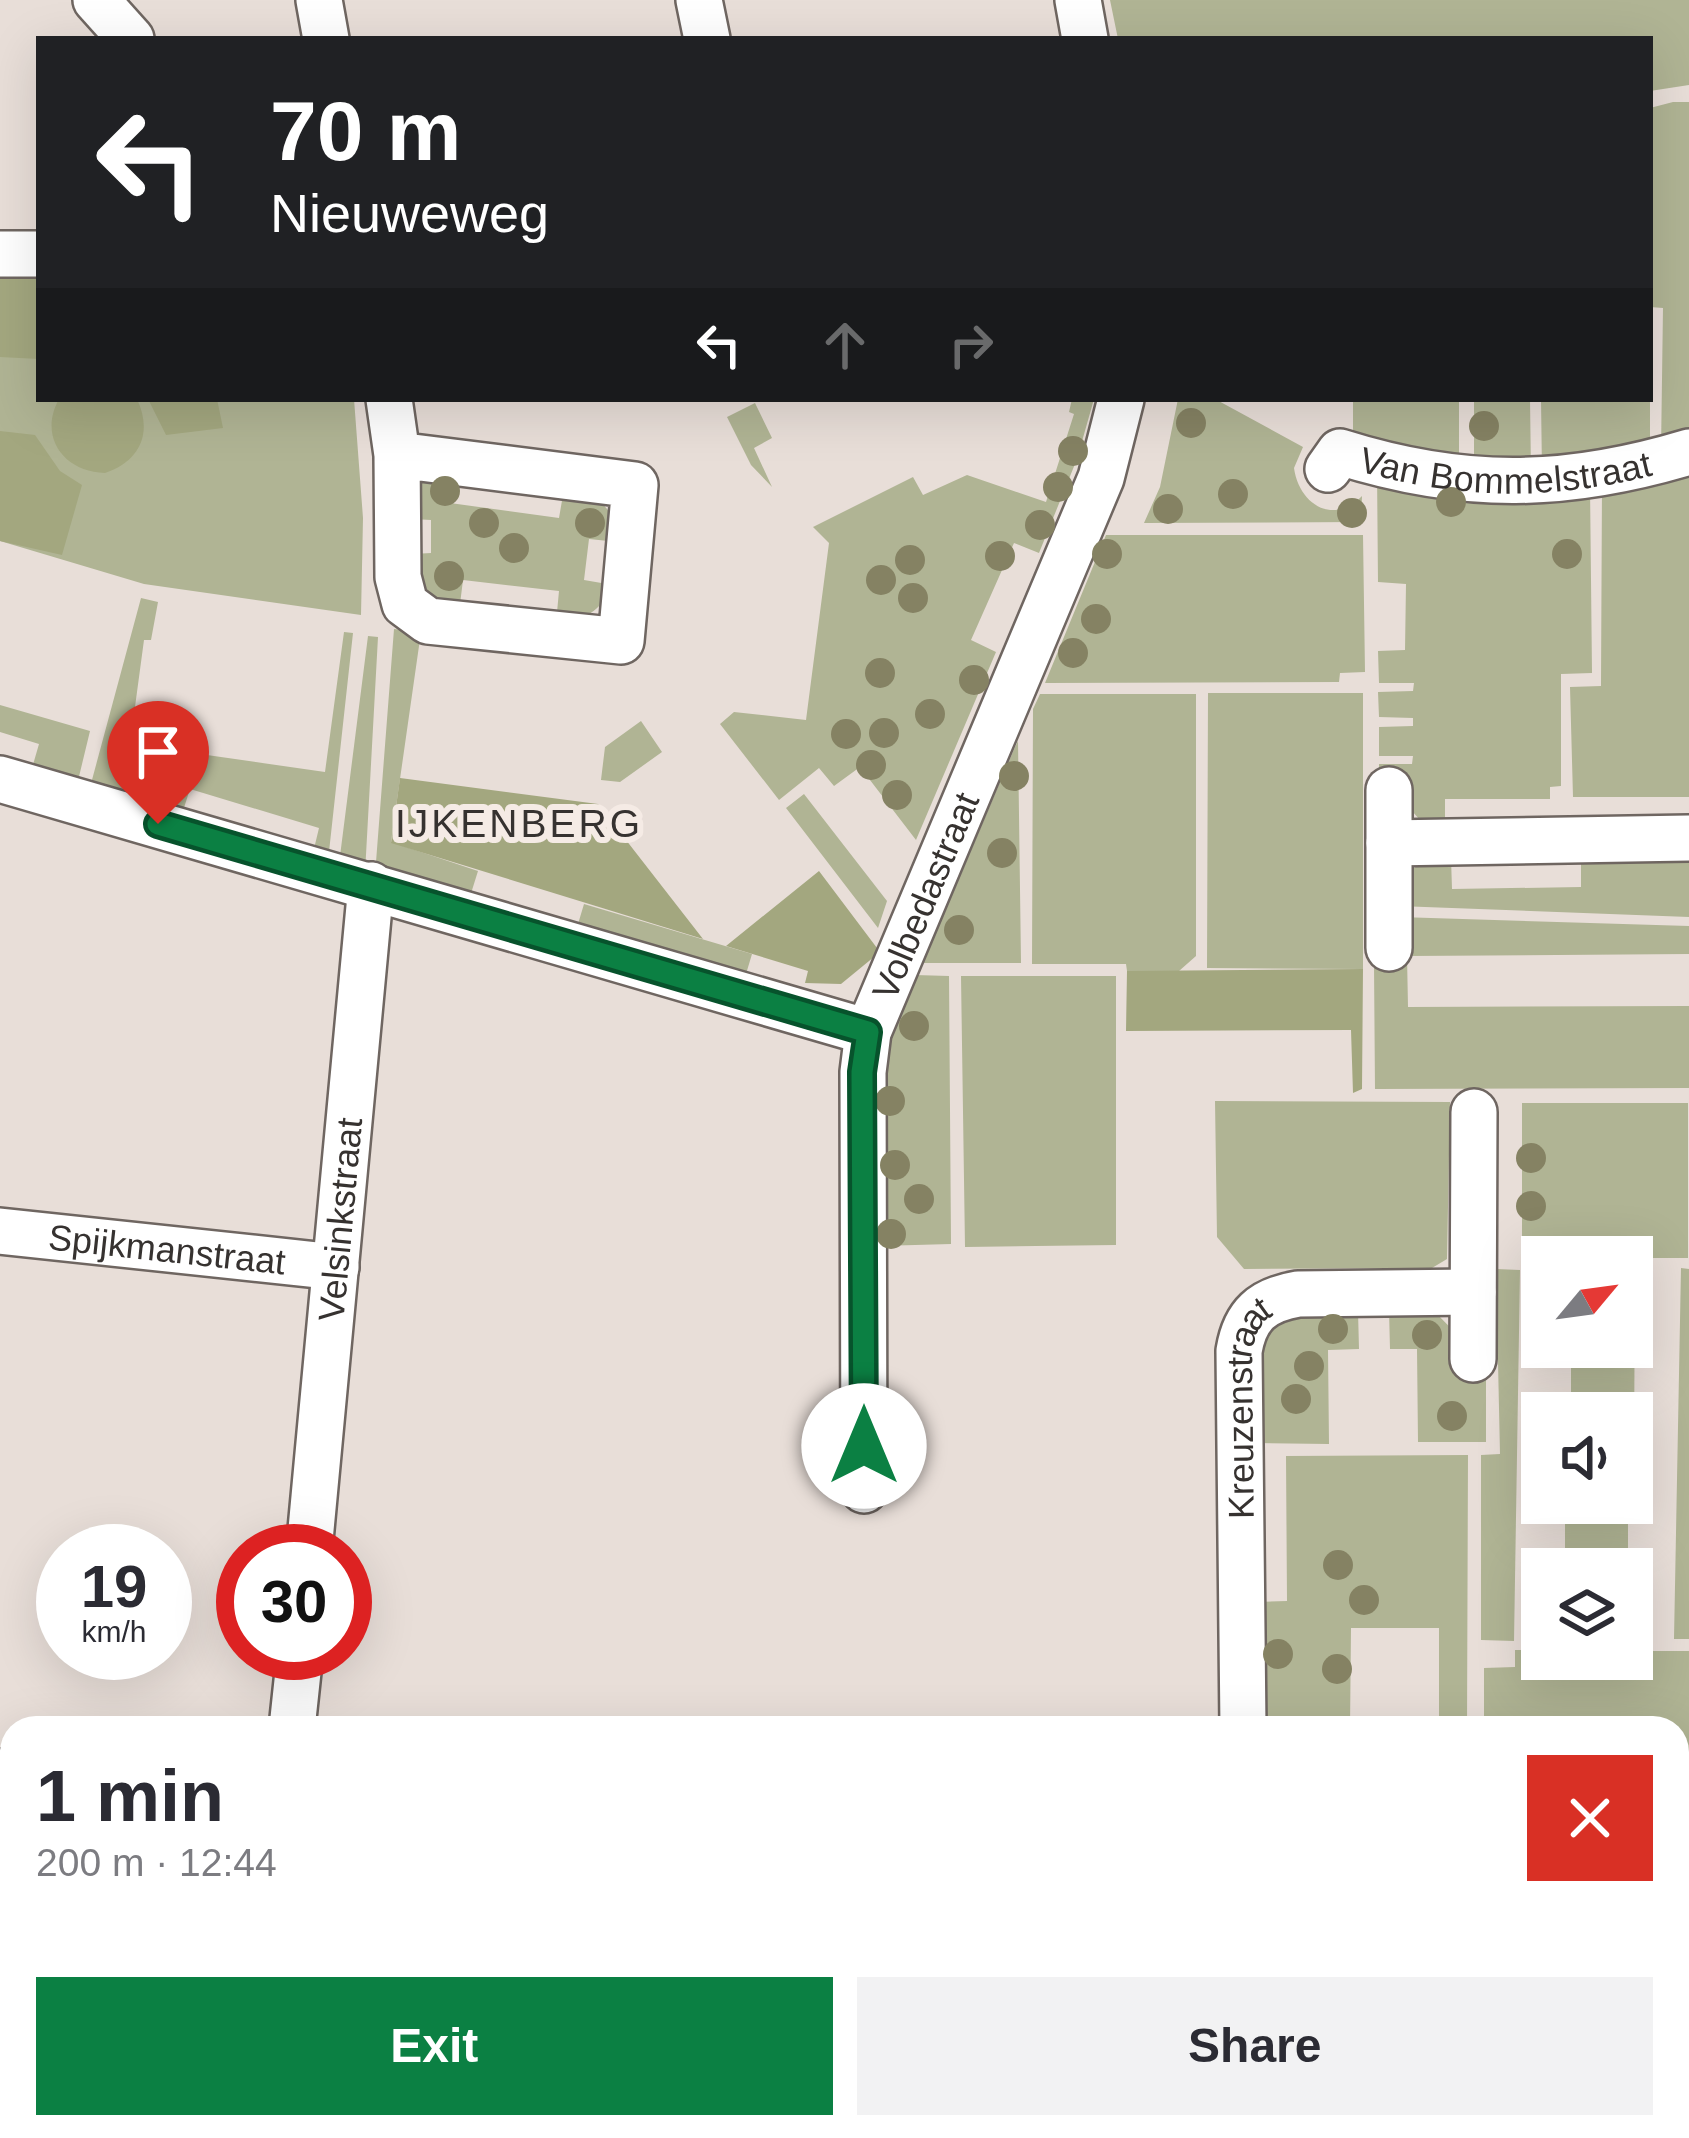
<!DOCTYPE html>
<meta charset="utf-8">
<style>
:root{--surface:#fff;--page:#f2f2f3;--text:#2b2b33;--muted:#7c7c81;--accent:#0b8043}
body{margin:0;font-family:Arial,sans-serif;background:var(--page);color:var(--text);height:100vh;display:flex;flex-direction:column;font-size:45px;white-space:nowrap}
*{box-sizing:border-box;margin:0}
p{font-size:39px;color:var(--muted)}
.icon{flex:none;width:66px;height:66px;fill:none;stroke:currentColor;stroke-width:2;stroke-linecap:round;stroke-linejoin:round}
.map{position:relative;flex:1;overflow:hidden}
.sheet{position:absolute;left:0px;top:1716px;width:1689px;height:423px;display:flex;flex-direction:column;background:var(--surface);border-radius:36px 36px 0 0;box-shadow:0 12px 48px #0002}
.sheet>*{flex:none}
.guide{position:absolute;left:36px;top:36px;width:1617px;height:366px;border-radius:0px;box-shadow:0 12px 48px #0002;background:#202124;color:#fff;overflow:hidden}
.needle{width:78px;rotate:61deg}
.tools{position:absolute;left:1521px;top:1236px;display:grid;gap:24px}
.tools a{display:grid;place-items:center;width:132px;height:132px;border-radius:0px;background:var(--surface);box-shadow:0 12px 48px #0002;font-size:60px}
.speed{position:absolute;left:36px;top:1524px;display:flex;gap:24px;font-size:60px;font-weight:700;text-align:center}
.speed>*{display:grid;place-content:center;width:156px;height:156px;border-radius:50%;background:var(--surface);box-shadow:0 12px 48px #0002;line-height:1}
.speed small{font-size:30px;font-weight:400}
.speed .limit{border:18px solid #d22;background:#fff;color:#111}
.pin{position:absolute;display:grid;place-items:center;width:102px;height:102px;color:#fff;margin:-123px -51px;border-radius:50% 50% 50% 0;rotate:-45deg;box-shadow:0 0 12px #0007}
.pin .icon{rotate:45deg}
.me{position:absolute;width:132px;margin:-66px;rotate:0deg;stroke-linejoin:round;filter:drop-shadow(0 0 9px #0008)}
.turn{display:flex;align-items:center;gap:42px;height:252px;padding:0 36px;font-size:54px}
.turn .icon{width:156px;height:156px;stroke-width:2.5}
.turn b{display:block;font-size:84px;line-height:102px}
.lanes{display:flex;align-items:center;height:114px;padding:0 36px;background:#0003;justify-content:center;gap:60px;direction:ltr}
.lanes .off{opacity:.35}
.round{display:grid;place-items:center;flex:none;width:126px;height:126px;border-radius:0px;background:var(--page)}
.head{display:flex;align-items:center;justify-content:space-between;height:204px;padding:0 36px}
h1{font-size:72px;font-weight:700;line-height:90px}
.primary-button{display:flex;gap:24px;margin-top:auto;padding:24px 36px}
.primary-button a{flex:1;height:138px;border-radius:0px;background:var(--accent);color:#fff;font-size:48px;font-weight:700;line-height:138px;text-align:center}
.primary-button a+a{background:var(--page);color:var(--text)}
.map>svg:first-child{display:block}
.green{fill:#b0b494}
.forest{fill:#a3a77f}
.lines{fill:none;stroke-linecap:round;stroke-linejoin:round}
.lane-casing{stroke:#6f6661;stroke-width:26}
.street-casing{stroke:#6f6661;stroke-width:50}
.lane{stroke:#fff;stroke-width:21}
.street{stroke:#fff;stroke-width:45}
.tree{fill:#858263}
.route-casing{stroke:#07532c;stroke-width:30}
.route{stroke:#0b8043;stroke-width:21}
.labels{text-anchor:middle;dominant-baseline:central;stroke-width:12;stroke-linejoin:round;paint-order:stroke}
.street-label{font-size:36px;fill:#363230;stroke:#f5ebe5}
.neighbourhood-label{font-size:39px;letter-spacing:3px;fill:#363230;stroke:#f5ebe5}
</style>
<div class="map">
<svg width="1689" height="2138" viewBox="0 0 1689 2138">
<rect width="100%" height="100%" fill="#e8ded8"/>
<path class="green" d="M1110,0H1689V85L1650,91V39H1118Z
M1673,102H1689V439L1661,450L1663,308L1650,307V108Z
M0,270H39V399H354L363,518L361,615L144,584L0,541Z
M1072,399H1094L1077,459L1039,553L1014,543L971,640L996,652L916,840L860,767L834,786L819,768L779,800L720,724L734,712L806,720L829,543L813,527L913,477L923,495L967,475L1046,502L1074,414L1069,412Z
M1178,399H1215L1303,447L1294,468C1299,504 1333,526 1362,496L1361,522L1144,523L1160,487Z
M1353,399H1459V470L1353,444Z
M1474,399H1530L1531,472L1474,469Z
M1541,399H1650V452L1542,472Z
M755,403L772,438L754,448L772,487L751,465L727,417Z
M1689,461V797H1573L1570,687L1601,686L1602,484Z
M1377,471L1590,486L1592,673L1561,674V786L1550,787V799H1445V829L1426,827L1379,773V764H1412L1413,756H1379V727L1413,726V718L1379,717L1378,692L1413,691L1414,683H1379L1378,651L1405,650L1406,584L1378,582Z
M453,474L450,503L559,518L564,489C599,497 614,504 618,542L589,539L584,580L613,585C598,614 587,618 556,623L559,591L463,580L459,612L426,597L413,554L431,553V520L412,519L413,482Z
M1106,535H1363L1365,672L1340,673L1339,682L1045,683Z
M141,598L158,602L151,640H144L130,744L325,772L344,632L353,633L328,861L312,857L319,828L190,789L181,817L89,791Z
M394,629L421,632L391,842L478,871L468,903L375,875Z
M368,636L378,637L365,873L339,864Z
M1208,693H1363V969L1207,968Z
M1040,694H1196V956L1179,971H1127L1126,964H1032L1033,709Z
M0,705L90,731L76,789L30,775L39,744L0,732Z
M641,721L662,752L620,782L601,780L605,747Z
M1018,741L1021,963H923L1015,747Z
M804,794L887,901L878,928L786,808Z
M1581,857H1689V917L1398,906L1403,876L1427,859L1451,858L1452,889L1581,887Z
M584,904L752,954L743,984L575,934Z
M1399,917L1689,926V954L1407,956L1408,1007L1689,1006V1088L1375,1089L1374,965L1389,956Z
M915,975L949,976L951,1244L879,1246L887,1029Z
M961,976H1116V1245L965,1247Z
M1215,1101L1450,1102L1447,1259L1432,1268L1244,1269L1217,1237Z
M1522,1103H1688V1258H1522Z
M1681,1268L1689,1269V1639H1674Z
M1496,1269L1520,1270L1514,1641L1481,1640V1455L1500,1454Z
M1632,1269H1635L1634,1454L1632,1413H1571V1347H1632Z
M1389,1310L1435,1312L1486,1364V1442H1418L1417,1349H1390Z
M1358,1311L1359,1349L1328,1350L1329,1444L1255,1443C1255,1407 1241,1326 1291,1315C1312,1311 1336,1312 1358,1311Z
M1468,1455L1467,1728H1439V1628H1351L1350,1728H1257L1256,1602L1287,1601L1286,1456Z
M1565,1503H1628V1569H1565Z
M1515,1650H1542V1659H1632V1651H1689V1807L1677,1809V1728H1484V1668L1515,1667Z
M850,2127H1070L1067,2138H848Z"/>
<path class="forest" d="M0,270H39V359L0,357Z
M59,399H137C153,433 140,461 105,473C64,472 38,437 59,399Z
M148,399H217L223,428L166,435Z
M0,431L35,435L60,471L82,485L62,555L0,541Z
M400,778L598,804L703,939L391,843Z
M819,871L880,952L841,984L805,983L808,971L726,946Z
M1363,969L1362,1089L1353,1093L1351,1030L1126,1031L1127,971Z"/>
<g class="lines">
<g class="lane-casing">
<path id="lane" d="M130,2138L133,2127
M428,2138L431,2127"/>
</g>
<g class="street-casing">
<g id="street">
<path d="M96,0L131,39"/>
<path d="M319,0L326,39"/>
<path d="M699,0L707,39"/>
<path d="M1078,0L1085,39"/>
<path d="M0,254H39"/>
<path d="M389,399L397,455L398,577L405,604L428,621L621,641L635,485L397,455"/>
<path id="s1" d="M1328,469L1340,452C1464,491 1566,489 1689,452"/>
<path d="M0,779L868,1032"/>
<path d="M1389,790V948"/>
<path d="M1389,843L1689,838"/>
<path id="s2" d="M0,1231L336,1267"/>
<path d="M1473,1359L1474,1112"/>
<path id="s3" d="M864,1490L863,1072L868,1032L1101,478L1121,399"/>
<path id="s4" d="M309,1551L371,885"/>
<path d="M292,1728L300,1653"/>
<path id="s5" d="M1243,1728L1239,1351C1245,1315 1262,1300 1298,1294L1473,1292"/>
<path d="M0,1772L12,1775"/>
<path d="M820,2138L823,2127"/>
</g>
</g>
<use href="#lane" class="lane"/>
<use href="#street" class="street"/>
</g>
<g class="tree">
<circle cx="1191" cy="423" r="15"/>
<circle cx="1484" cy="426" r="15"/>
<circle cx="1073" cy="451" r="15"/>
<circle cx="1058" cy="487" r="15"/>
<circle cx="445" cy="491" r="15"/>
<circle cx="1233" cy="494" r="15"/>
<circle cx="1451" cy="502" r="15"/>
<circle cx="1168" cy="509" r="15"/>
<circle cx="1352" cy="513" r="15"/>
<circle cx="484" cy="523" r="15"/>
<circle cx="590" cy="523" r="15"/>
<circle cx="1040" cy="525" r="15"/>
<circle cx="514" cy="548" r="15"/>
<circle cx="1107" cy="554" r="15"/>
<circle cx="1567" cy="554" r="15"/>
<circle cx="1000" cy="556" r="15"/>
<circle cx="910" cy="560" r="15"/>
<circle cx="449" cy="576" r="15"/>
<circle cx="881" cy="580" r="15"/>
<circle cx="913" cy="598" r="15"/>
<circle cx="1096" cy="619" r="15"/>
<circle cx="1073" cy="653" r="15"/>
<circle cx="880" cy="673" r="15"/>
<circle cx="974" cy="680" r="15"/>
<circle cx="930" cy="714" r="15"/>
<circle cx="884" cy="733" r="15"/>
<circle cx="846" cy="734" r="15"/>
<circle cx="871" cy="765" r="15"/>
<circle cx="1014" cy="776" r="15"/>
<circle cx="897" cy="795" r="15"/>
<circle cx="1002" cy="853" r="15"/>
<circle cx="959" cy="930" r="15"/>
<circle cx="914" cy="1026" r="15"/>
<circle cx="890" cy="1101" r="15"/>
<circle cx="1531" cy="1158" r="15"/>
<circle cx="895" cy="1165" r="15"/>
<circle cx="919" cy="1199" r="15"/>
<circle cx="1531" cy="1206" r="15"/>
<circle cx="891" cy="1234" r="15"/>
<circle cx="1333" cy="1329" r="15"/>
<circle cx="1427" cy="1335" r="15"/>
<circle cx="1309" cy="1366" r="15"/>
<circle cx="1296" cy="1399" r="15"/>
<circle cx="1452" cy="1416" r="15"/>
<circle cx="1338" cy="1565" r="15"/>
<circle cx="1364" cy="1600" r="15"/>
<circle cx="1278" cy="1654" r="15"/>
<circle cx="1337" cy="1669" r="15"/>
</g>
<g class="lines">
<g class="route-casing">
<path id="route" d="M158,824L868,1032L862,1072L864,1446"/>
</g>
<use href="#route" class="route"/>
</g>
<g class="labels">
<g class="street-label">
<text stroke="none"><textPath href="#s1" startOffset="189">Van Bommelstraat</textPath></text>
<text stroke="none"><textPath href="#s3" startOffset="606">Volbedastraat</textPath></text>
<text stroke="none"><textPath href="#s4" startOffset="333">Velsinkstraat</textPath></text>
<text stroke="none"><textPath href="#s2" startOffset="168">Spijkmanstraat</textPath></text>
<text stroke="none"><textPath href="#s5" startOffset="321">Kreuzenstraat</textPath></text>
</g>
<g class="neighbourhood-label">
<text x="519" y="823">IJKENBERG</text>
</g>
</g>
</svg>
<div class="tools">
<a><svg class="needle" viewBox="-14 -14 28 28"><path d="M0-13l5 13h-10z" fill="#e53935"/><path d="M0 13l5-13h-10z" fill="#7c7c81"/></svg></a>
<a><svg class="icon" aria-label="sound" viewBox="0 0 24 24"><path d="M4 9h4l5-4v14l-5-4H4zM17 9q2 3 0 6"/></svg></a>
<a><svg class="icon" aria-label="layers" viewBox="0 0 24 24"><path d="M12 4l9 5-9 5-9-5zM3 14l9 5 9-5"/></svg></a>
</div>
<div class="speed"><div>19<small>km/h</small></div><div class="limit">30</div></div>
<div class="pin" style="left:158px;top:824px;background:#d93025"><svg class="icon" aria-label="arrive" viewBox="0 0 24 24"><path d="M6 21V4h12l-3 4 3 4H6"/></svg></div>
<svg class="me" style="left:864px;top:1446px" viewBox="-20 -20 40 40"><circle r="19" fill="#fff"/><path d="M0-13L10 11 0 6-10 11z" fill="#0b8043"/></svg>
<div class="guide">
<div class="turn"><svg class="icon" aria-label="left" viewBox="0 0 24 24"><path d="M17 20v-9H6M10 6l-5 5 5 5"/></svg><div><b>70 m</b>Nieuweweg</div></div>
<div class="lanes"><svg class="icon" aria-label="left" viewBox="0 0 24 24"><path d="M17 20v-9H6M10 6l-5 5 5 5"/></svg><svg class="icon off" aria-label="ahead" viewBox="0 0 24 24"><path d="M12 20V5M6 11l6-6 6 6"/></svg><svg class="icon off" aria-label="right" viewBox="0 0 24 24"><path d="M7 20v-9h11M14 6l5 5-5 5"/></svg></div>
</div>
<section class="sheet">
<div class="head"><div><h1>1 min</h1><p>200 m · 12:44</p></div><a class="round" style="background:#d93025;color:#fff"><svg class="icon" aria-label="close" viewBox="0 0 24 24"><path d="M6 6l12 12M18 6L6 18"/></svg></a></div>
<div class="primary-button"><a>Exit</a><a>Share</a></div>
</section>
</div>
